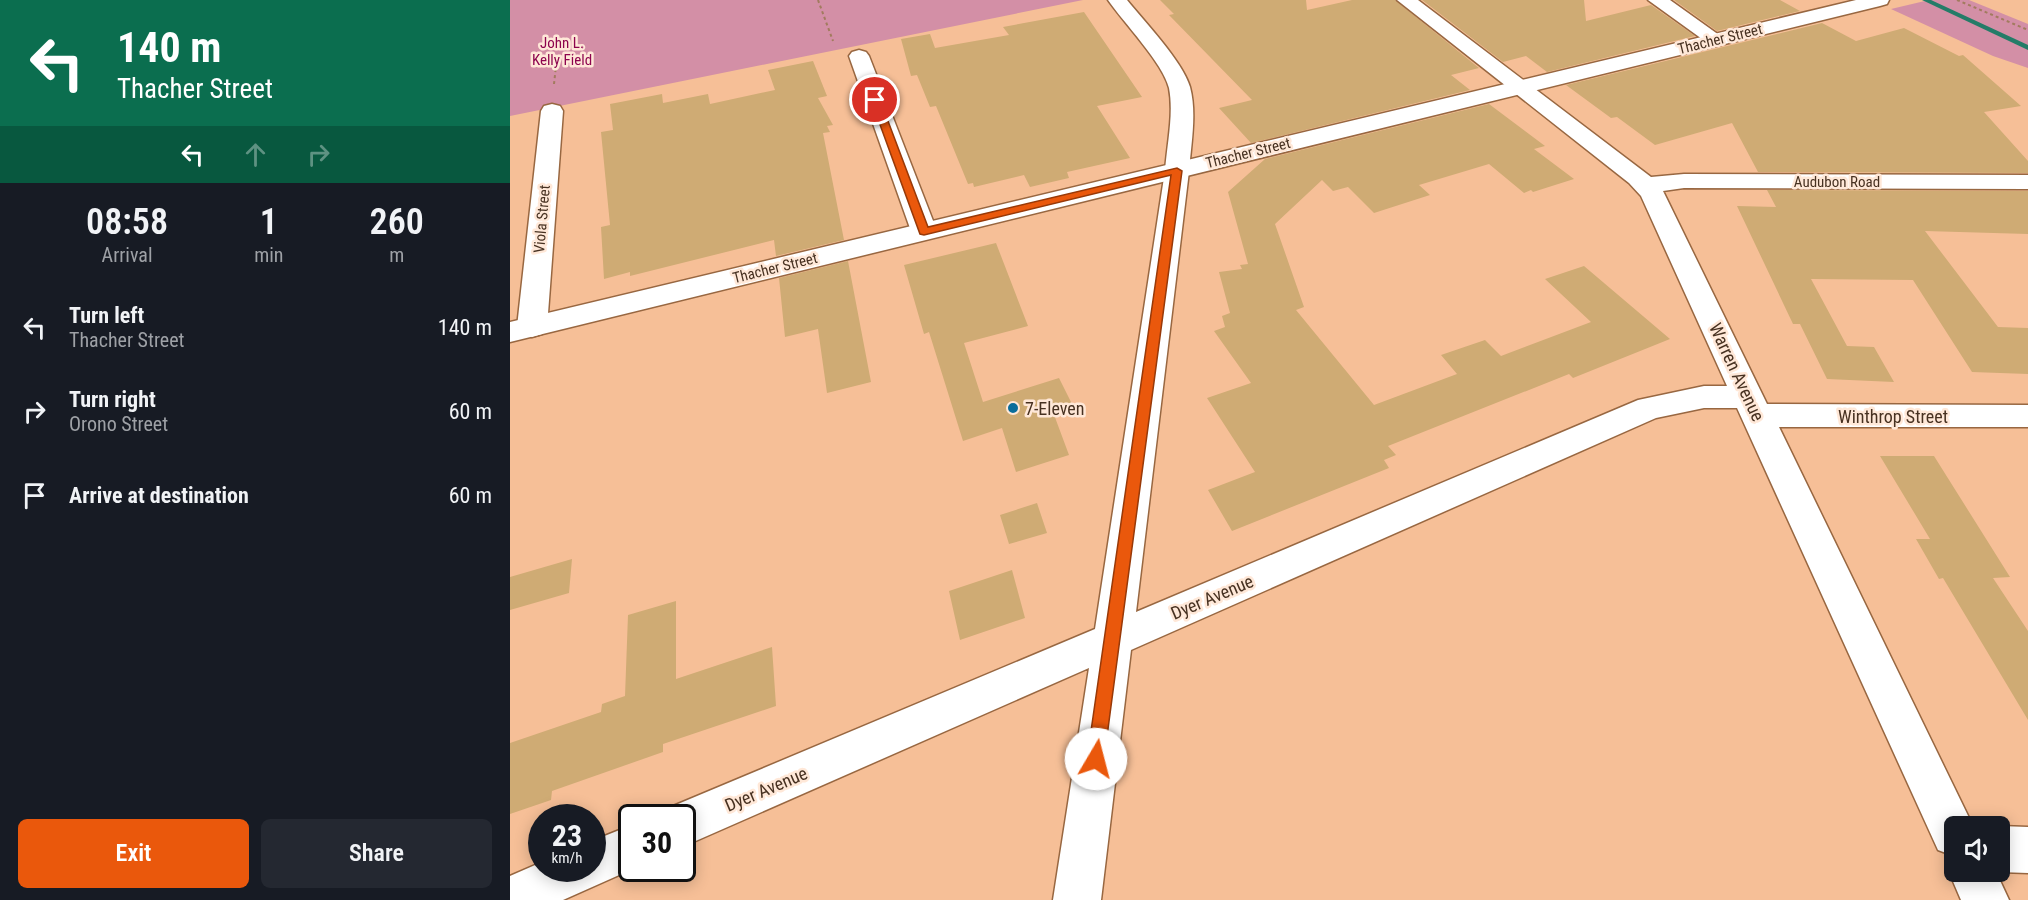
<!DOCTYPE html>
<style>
:root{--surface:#171b24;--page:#242831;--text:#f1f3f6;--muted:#9ea1a6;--accent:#ea580c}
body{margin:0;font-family:"Roboto Condensed",sans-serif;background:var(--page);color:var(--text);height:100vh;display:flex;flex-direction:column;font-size:22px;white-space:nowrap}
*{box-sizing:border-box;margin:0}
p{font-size:20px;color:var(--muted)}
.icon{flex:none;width:33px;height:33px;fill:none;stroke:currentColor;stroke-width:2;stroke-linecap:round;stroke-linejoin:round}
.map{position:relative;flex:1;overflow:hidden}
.sheet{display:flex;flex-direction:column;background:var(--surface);width:510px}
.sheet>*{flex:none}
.banner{background:#0b6e4f;color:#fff;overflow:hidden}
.buttons{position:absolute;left:1434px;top:816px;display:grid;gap:12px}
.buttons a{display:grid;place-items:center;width:66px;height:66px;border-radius:9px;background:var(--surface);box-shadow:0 3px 15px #0003;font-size:30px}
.speed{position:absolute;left:18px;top:804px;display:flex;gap:12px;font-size:30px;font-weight:700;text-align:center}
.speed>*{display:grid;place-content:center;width:78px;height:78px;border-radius:50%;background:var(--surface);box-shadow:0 3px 15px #0003;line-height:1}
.speed small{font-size:15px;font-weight:400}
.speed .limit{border:3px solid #111;border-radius:9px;background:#fff;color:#111}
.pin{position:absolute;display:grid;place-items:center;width:51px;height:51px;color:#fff;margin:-26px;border:3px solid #fff;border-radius:50%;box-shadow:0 2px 6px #0007}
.me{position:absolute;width:66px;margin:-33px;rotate:8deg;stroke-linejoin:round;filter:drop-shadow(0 0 4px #0008)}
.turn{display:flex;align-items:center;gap:21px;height:126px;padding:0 18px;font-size:27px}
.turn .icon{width:78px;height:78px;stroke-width:2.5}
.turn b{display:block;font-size:42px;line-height:51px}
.lanes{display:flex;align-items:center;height:57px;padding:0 18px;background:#0003;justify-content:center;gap:30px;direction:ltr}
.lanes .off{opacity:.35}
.eta{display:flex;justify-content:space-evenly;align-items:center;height:102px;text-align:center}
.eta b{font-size:36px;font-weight:600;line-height:42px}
.action{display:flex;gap:12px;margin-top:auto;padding:12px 18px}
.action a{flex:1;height:69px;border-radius:9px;background:var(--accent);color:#fff;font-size:24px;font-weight:600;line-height:69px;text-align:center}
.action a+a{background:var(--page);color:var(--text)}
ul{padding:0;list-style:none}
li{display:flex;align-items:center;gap:18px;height:84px;padding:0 18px}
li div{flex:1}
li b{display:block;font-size:22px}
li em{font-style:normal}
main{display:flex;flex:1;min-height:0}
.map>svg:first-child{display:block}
.green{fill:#d38fa6}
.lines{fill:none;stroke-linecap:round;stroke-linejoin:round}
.stream{fill:#247c68;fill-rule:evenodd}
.building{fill:#cfab74}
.street-casing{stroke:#986741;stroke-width:3}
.secondary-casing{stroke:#986741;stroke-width:3}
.path{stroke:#a27b5e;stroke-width:2;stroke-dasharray:3 3;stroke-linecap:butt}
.street{fill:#fff;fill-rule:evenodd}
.secondary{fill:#fff;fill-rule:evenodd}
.route{fill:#ea580c;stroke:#983908;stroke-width:1.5}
.poi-dot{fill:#0a6d9b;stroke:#ffe8d8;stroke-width:2}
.labels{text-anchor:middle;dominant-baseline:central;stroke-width:5;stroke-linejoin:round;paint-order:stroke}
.far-street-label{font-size:15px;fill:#473121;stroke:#ffe8d8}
.far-park-label{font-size:15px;fill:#8d044e;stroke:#ffe8d8}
.street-label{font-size:18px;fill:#473121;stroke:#ffe8d8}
.poi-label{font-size:18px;fill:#473121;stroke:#ffe8d8;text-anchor:start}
</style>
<main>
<section class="sheet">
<div class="banner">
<div class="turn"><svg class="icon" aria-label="left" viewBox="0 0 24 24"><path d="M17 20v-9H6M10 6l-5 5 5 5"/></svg><div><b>140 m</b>Thacher Street</div></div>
<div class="lanes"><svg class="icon" aria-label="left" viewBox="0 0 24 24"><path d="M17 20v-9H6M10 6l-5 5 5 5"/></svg><svg class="icon off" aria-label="ahead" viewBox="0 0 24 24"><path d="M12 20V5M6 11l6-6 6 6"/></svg><svg class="icon off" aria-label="right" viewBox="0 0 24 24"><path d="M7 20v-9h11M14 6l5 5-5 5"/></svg></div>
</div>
<div class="eta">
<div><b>08:58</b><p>Arrival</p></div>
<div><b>1</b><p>min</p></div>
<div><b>260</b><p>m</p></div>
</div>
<ul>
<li><svg class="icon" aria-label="left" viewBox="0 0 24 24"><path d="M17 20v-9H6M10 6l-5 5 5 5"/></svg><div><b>Turn left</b><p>Thacher Street</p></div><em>140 m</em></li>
<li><svg class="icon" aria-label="right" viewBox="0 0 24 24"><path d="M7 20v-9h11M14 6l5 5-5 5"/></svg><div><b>Turn right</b><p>Orono Street</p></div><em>60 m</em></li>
<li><svg class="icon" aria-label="arrive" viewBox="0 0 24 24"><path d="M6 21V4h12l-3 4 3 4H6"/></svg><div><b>Arrive at destination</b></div><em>60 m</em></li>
</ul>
<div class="action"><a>Exit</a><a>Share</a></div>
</section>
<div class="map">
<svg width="1518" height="900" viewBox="0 0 1518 900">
<rect width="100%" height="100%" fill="#f6bf97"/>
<path class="green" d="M0,0H573L0,116Z
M1419,0H1459L1518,24V68L1483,56L1381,9Z"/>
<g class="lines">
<path class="stream" d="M1412,0H1421L1518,45V50Z"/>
</g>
<path class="building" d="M650,0H796L797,10L842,0H885L969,68L941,75L960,90L741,143L709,108L742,100L659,15L664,14Z
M912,0H1074L1076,21L1141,5L1185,36L1037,72L1016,56L993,62Z
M1164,0H1270L1290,11L1207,31Z
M574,12L632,97L587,106L620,158L557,172L559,178L520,187L514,175L464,187L463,183L458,184L426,106L420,107L407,75L401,76L391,39L420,34L425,48L499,35L493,27Z
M1312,23L1346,41L1394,28L1449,56L1453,55L1511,106L1474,112L1518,161V173L1248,172L1222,123L1145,145L1107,117L1101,118L1056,85Z
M303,61L317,96L308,98L323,125L317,126L320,132L313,133L334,240L266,256L264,240L120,276V272L94,279L91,227L100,225L91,132L103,130L100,104L152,94L153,103L198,94L200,104L265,90L258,70Z
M979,104L1035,146L1024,149L1064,179L1023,192L1021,190L1014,193L979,164L909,185L920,195L864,213L838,187L823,191L812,180L765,224L794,307L786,310L864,405L947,374L931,355L975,340L991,356L1081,322L1035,279L1074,266L1160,339L1063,378L1059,374L878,446L886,455L874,460L879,468L722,531L698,490L745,472L697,398L741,383L704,331L715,327L712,316L720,313L709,272L732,269L730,265L738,264L718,192L755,159Z
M1257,190L1518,191V234L1415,231L1488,327L1518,328V374L1462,372L1403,280L1301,279L1337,346L1364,347L1384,382L1317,379L1290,324H1283L1227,206L1266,207Z
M486,243L518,326L454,343L473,402L549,378L563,406L543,412L559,455L506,472L492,428L453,441L419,332L414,334L394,265Z
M338,261L361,382L317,393L308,329L275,337L269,278Z
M1370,456H1424L1500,577L1483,578L1518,631V720L1433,578L1429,579L1406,539H1420Z
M527,503L537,533L499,544L490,515Z
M62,559L59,593L0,610V577Z
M502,570L515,618L450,640L439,591Z
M166,601V679L262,647L266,706L153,744V752L42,791L41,800L0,814V743L91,712L92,704L115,696L118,615Z"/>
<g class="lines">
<g class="street-casing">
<path id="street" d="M598,0H617C634,21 673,62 680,87C687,113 681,144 679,171L626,612L1128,400L1194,386H1217L1131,196L1119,183L887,0H908L1141,177L1174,174L1518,175V189L1174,188L1153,191L1257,404L1518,405V427H1269L1463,826H1444V856L1428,850L1227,408H1194L1146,418L621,650L591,900H543L579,668L172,847V818H153L156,809L585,629L655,171C657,144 664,114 659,88C653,63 613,22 598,0Z
M1138,0H1160L1216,40L1213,44H1199Z
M349,50L356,52L359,56L427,231L423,237L414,239L405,237L401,231L339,56L342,52Z
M42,104L50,106L53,111L37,327L32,334L22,337L12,334L7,327L31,111L34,106Z
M122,825V868H125L53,900H0V876L32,862V868H82V841Z
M1489,826H1490L1518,827V873L1489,872Z
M1444,859V872H1486L1499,900H1451L1439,872Z"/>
</g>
<g class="secondary-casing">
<path id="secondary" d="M1346,0H1379L1377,4L1370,6L0,342V322Z"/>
</g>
<path class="path" d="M308,0L323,41
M1447,0L1518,30
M44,84L47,57"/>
<use href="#street" class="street"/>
<use href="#secondary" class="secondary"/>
</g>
<path class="route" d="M362,98L370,100L418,227L667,168L672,171L594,759L592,765L586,767L579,765L577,759L661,175L414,235L410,234L361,100Z"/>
<circle class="poi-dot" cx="503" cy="408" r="6"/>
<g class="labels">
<g class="far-street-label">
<text transform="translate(1210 39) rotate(-14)">Thacher Street</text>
<text transform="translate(738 153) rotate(-14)">Thacher Street</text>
<text x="1327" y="182">Audubon Road</text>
<text transform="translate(32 219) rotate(-85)">Viola Street</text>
<text transform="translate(265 268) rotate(-14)">Thacher Street</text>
</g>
<g class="far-park-label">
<text x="52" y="43">John L.<tspan x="52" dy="17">Kelly Field</tspan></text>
</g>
<g class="street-label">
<text transform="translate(1227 372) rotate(65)">Warren Avenue</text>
<text x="1383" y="416">Winthrop Street</text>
<text transform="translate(702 597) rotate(-23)">Dyer Avenue</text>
<text transform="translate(256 789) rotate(-23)">Dyer Avenue</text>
</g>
<g class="poi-label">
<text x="515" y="408">7-Eleven</text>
</g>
</g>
</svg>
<div class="buttons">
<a><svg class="icon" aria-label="sound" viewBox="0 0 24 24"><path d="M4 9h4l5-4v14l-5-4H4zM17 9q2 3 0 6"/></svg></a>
</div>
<div class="speed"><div>23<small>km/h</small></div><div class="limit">30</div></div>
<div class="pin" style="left:365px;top:100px;background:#d93025"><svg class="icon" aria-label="arrive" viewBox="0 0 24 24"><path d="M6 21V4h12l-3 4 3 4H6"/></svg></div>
<svg class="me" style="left:586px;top:759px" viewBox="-20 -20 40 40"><circle r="19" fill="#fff"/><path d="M0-13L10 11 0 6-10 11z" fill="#ea580c"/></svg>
</div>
</main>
